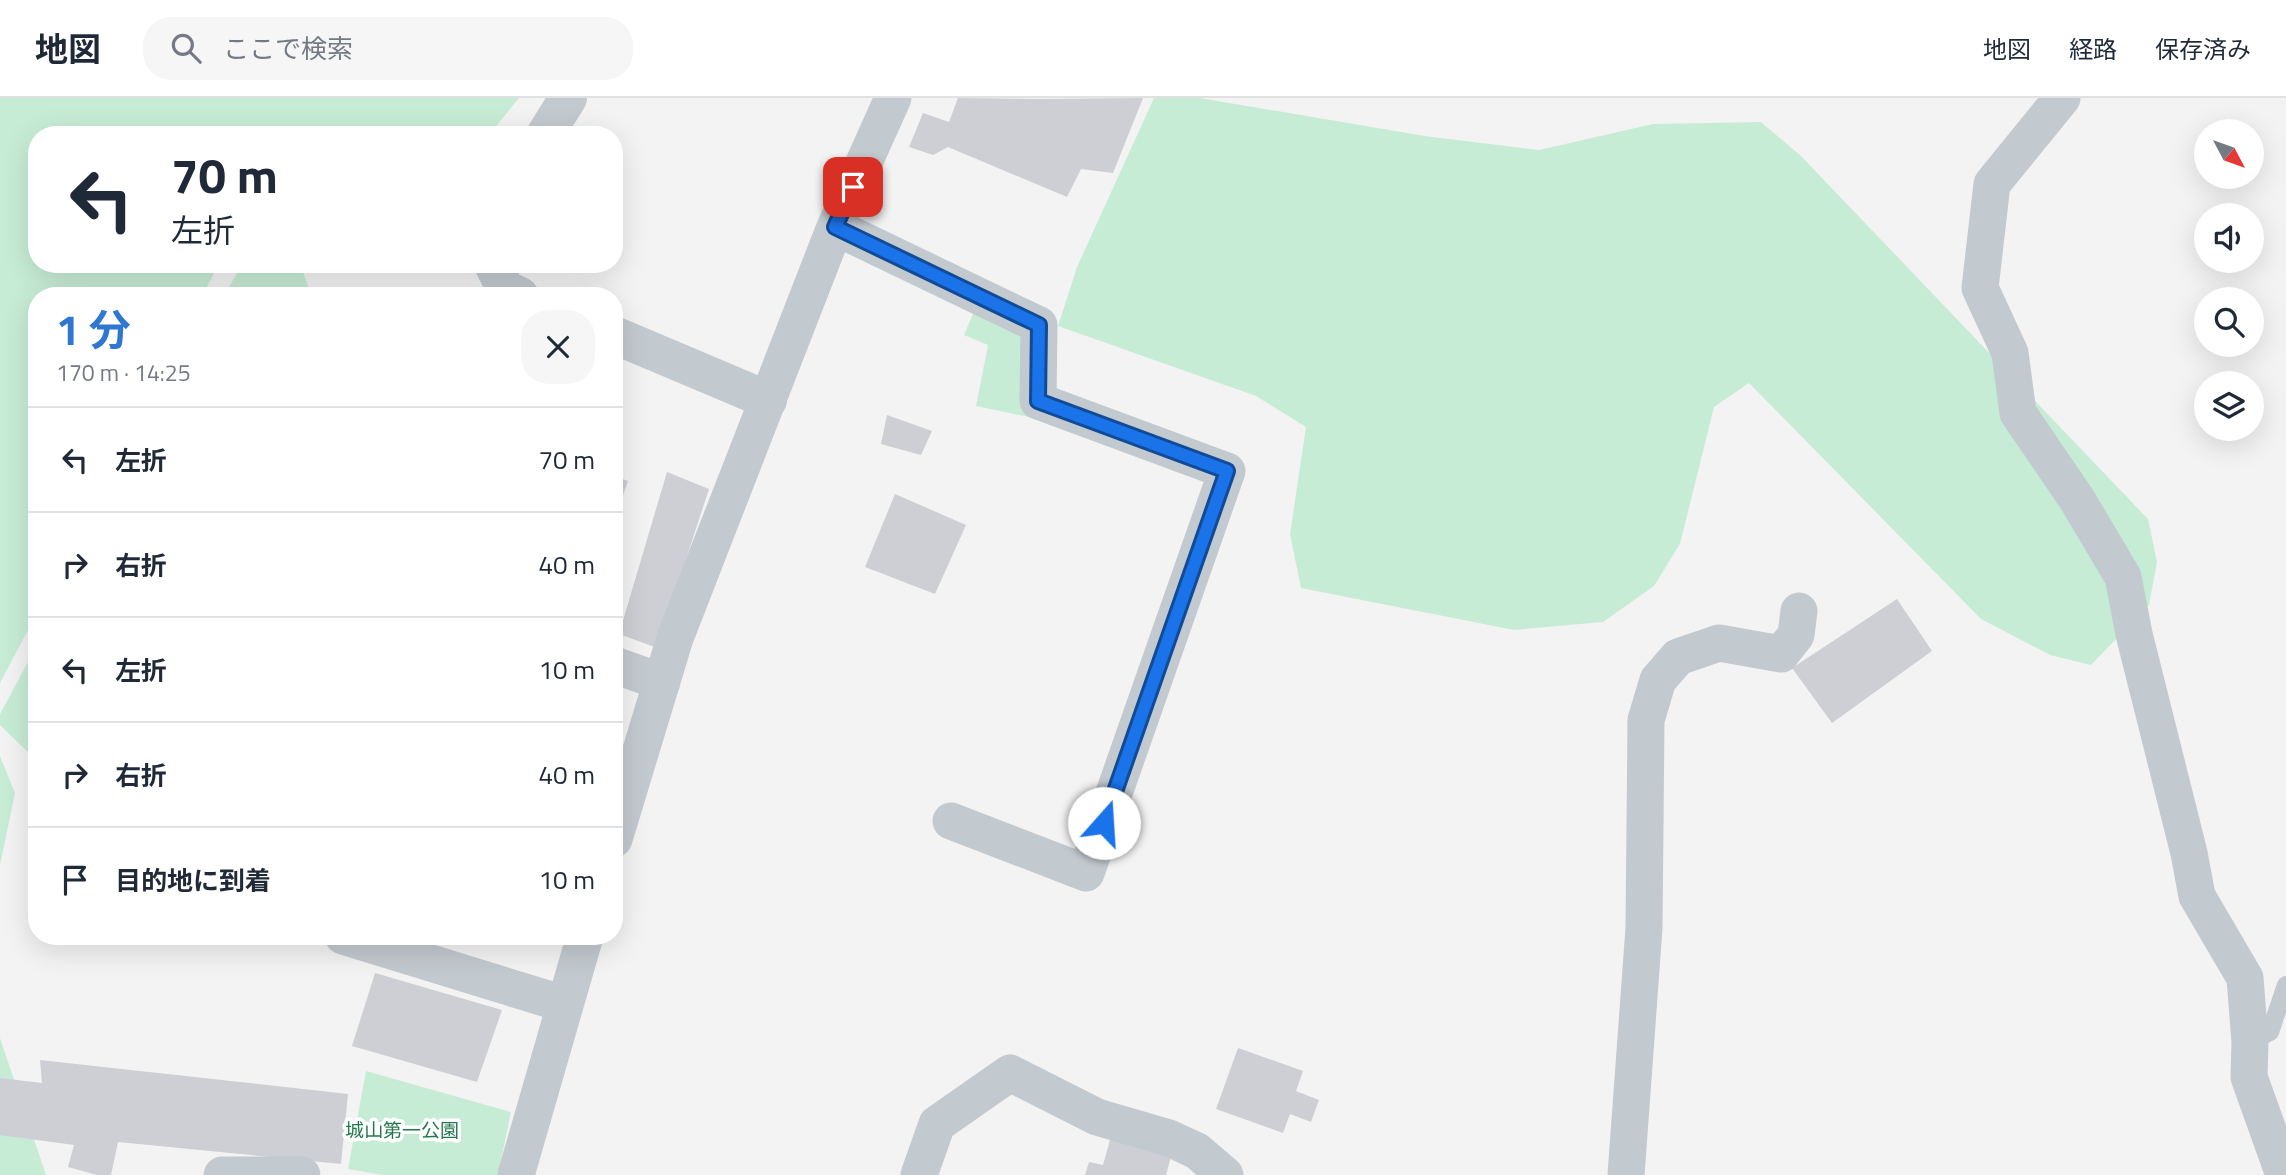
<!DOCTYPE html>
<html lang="ja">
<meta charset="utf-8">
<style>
:root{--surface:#fff;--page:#f6f6f7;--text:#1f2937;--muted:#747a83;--line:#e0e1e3;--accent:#2f77d1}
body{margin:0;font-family:"Titillium Web","Noto Sans JP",sans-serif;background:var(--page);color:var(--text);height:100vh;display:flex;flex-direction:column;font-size:26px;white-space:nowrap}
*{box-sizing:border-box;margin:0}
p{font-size:23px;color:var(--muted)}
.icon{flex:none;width:38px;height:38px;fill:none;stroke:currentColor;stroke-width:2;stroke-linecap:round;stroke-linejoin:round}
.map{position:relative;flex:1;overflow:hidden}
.panel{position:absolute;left:28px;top:189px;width:595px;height:658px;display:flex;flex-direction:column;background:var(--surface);border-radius:28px;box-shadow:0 7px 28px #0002}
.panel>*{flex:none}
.hud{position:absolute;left:28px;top:28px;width:595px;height:147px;border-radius:28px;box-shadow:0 7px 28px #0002;background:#fff;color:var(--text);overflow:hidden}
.needle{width:46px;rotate:131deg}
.buttons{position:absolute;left:2194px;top:21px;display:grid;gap:14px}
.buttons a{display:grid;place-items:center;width:70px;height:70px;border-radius:50%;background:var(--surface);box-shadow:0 7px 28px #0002;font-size:35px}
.pin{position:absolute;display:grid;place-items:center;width:60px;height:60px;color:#fff;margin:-30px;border-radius:14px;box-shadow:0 4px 10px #0006}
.me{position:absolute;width:77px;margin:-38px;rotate:19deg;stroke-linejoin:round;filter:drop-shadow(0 0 5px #0008)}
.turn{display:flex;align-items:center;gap:24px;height:147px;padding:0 28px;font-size:32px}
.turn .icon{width:91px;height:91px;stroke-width:2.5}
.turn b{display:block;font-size:49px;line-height:60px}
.round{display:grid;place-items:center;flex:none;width:74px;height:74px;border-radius:28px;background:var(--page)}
.headline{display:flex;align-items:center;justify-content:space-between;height:119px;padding:0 28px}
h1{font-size:42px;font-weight:700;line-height:52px;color:var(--accent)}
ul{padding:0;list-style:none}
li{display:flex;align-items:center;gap:21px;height:105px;padding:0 28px;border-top:2px solid var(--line)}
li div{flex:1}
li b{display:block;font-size:26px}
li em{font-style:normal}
header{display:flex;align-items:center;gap:42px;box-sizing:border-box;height:98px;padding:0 35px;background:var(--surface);border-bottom:2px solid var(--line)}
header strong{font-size:33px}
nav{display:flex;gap:38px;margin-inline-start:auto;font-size:24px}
.search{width:490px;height:63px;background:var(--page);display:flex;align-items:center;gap:18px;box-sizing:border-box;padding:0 24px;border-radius:28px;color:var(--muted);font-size:26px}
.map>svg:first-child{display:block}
.green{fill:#c7ecd5}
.building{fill:#cdcfd4}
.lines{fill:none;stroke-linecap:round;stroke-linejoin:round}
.service{stroke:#c2c9cf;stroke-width:18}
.minor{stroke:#c2c9cf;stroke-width:37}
.tertiary{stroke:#c2c9cf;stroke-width:38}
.route-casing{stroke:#114b97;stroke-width:18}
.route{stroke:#1a73e8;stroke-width:12}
.labels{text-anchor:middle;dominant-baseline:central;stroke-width:7;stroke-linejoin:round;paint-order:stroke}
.park-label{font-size:19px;fill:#23794e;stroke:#fff}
</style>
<header>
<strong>地図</strong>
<div class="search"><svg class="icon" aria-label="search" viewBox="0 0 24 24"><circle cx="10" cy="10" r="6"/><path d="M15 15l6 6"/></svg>ここで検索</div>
<nav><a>地図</a><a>経路</a><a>保存済み</a></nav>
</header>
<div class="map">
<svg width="2286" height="1077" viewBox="0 0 2286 1077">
<rect width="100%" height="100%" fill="#f4f3f3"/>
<path class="green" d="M0,0H519L489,37H37V166H219L202,198H37V515L0,585Z
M1154,0H1200L1425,38L1539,52L1653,26L1761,24L1801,58L2148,421L2157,464L2149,507L2091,567L2050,557L1981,521L1749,285L1714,309L1680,446L1654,488L1603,524L1514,532L1301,490L1290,436L1306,329L1256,298L1058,228L1077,169Z
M242,166H300L309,190L308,198H224Z
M978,204L1032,229L1029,319L976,308L988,247L964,237Z
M37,547V659L35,661L0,627V616Z
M0,658L15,695L0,767Z
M0,940L46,1077H0Z
M366,973L511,1014L498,1077H383L348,1071Z"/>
<path class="building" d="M958,0L1039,1L1143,0L1113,75L1081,71L1067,99L948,49L933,57L909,49L923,15L949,24Z
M887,317L932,333L921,357L881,346Z
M667,374L709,391L657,550L619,536Z
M614,378L628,383L615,420H614Z
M895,396L966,427L935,496L865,469Z
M1897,501L1932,553L1832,625L1792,570Z
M375,875L502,912L477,984L352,948Z
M1238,950L1303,973L1296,993L1319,1002L1311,1024L1290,1016L1283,1035L1216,1011Z
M40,962L348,996L341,1066L118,1044L111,1077H97L68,1069L74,1047L0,1037V980L42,985Z
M1111,1038L1172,1055L1166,1077H1085L1089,1064L1103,1067Z"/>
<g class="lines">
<path class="service" d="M2250,944L2270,934L2286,887"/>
<path class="minor" d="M2062,0L1992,86L1980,190L2010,255L2018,315L2078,403L2123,479L2134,536L2189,755L2197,798L2245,880L2250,944L2249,979L2284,1077
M835,129L1039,227L1038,303L1227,373L1086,775L951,723
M614,567L662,584
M614,741L675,540L835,129L893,0
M343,838L564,906
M222,1077H302
M516,1077L585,838
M919,1077L937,1026L1010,975L1097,1019L1169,1040L1197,1053L1225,1077
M1626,1077L1644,830L1646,622L1658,582L1678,559L1719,545L1781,556L1796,537L1799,513"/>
<path class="tertiary" d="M545,37L568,0
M493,166L505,191L520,198
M614,237L768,302"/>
</g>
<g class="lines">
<g class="route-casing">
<path id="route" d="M853,89L835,129L1039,227L1038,303L1227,373L1104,725"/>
</g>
<use href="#route" class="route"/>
</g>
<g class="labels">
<g class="park-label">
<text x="402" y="1031">城山第一公園</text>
</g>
</g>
</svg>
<div class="buttons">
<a><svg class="needle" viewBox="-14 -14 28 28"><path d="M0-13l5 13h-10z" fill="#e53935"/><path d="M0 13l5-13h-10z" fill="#747a83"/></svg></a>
<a><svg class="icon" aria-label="sound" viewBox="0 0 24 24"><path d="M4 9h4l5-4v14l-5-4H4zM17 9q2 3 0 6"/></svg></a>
<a><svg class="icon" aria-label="search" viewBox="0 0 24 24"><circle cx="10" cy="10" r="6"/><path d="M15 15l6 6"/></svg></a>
<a><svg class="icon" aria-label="layers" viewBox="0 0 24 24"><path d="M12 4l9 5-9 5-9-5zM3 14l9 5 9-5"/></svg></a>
</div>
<div class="pin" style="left:853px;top:89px;background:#d93025"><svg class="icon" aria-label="arrive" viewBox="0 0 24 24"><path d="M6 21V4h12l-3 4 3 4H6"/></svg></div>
<svg class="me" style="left:1104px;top:725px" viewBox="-20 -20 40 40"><circle r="19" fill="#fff"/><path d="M0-13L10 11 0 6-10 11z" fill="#1a73e8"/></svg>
<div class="hud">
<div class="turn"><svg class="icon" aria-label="left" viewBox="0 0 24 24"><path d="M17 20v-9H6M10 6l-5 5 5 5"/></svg><div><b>70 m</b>左折</div></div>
</div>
<section class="panel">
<div class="headline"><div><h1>1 分</h1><p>170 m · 14:25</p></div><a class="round"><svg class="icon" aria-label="close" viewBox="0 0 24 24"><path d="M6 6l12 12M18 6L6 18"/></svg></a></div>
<ul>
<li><svg class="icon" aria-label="left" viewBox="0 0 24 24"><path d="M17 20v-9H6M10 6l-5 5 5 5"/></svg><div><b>左折</b></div><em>70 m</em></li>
<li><svg class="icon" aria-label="right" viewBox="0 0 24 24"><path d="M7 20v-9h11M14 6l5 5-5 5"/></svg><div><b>右折</b></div><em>40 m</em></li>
<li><svg class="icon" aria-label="left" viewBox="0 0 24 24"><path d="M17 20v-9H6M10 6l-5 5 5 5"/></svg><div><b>左折</b></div><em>10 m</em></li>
<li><svg class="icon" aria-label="right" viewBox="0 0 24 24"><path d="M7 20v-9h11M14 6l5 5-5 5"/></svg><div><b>右折</b></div><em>40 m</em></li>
<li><svg class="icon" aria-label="arrive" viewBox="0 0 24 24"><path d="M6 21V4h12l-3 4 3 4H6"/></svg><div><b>目的地に到着</b></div><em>10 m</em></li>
</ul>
</section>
</div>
